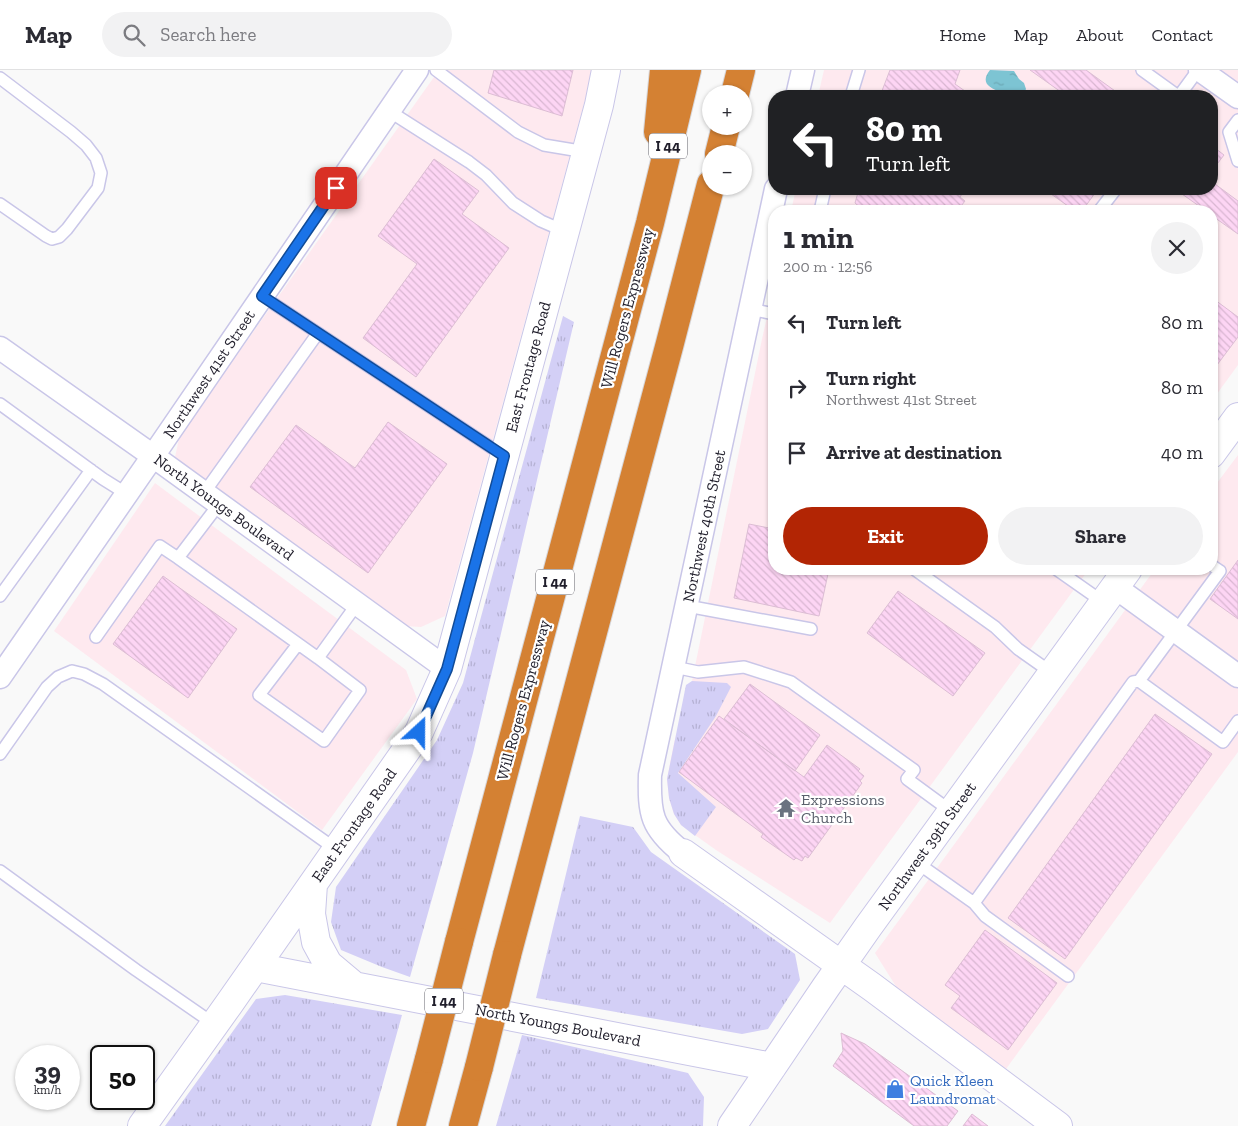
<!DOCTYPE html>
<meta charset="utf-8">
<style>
:root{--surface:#fff;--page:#f2f2f3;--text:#2b2b33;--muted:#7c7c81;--line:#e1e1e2;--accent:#b22504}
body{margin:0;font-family:"Zilla Slab",serif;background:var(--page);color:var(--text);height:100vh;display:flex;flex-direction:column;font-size:19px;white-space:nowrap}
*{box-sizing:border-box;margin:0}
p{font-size:16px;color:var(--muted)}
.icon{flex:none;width:28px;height:28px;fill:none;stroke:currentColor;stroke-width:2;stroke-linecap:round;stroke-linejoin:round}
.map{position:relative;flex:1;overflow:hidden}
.sheet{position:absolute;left:768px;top:135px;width:450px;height:370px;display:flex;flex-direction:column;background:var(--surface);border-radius:20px;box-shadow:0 1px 4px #0004}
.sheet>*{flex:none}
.top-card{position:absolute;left:768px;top:20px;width:450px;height:105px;border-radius:20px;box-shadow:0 1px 4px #0004;background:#202124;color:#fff;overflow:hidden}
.buttons{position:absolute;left:702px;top:15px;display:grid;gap:10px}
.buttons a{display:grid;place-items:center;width:50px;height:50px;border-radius:50%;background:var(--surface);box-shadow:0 1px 4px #0004;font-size:25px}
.speed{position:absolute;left:15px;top:975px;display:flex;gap:10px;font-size:25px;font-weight:700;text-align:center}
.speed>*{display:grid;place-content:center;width:65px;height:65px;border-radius:50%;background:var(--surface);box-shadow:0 1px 4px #0004;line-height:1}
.speed small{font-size:12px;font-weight:400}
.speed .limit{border:2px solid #111;border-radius:8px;background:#fff;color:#111}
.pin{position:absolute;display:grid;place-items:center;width:42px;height:42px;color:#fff;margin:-21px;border-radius:10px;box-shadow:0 2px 8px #0006}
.me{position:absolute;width:55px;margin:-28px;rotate:24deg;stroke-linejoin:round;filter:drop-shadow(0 0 4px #0008)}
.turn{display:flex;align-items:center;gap:18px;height:105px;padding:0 15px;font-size:22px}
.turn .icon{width:65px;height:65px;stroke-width:2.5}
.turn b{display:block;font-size:35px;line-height:42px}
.round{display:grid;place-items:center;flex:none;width:52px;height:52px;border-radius:26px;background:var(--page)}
.overview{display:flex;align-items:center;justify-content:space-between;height:85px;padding:0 15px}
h1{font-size:30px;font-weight:800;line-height:38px}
.primary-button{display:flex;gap:10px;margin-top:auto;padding:10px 15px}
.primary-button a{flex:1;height:58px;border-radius:30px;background:var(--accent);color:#fff;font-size:20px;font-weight:800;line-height:58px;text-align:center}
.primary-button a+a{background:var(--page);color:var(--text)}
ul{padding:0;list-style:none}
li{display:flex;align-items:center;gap:15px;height:65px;padding:0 15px}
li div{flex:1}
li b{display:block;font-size:19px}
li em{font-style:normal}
header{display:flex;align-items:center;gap:30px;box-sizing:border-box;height:70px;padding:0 25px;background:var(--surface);border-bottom:1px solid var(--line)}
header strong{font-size:24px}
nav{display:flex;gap:28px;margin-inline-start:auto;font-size:18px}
.search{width:350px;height:45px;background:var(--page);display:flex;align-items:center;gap:12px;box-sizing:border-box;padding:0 18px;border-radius:28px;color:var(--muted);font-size:19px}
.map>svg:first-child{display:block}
.commercial{fill:#fee9ef}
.grass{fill:url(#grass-tufts)}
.water{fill:url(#water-ripples)}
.building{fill:url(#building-back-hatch);stroke:#dcbdd4}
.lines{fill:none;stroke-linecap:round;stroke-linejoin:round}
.lane-casing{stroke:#c9c6e8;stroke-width:14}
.street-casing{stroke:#c9c6e8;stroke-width:25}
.secondary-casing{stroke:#c9c6e8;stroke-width:30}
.highway-casing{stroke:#d7d6d9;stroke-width:30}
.lane{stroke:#fff;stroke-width:11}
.street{stroke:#fff;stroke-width:22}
.secondary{stroke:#fff;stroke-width:28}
.highway{stroke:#d48133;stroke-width:28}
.highway-bridge-casing{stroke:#d7d6d9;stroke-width:30;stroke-linecap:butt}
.highway-bridge{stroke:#d48133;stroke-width:28}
.route-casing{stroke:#114b97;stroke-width:12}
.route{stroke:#1a73e8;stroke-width:9}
.labels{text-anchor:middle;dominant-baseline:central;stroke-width:4.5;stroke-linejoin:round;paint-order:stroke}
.shield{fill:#fff;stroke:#63626b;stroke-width:1}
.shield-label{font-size:15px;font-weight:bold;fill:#201e2b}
.street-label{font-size:16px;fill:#201e2b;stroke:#fff}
.worship-label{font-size:16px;fill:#5b616d;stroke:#fff;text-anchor:start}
.shop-label{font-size:16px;fill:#366cbe;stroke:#fff;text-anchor:start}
</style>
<header>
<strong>Map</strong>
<div class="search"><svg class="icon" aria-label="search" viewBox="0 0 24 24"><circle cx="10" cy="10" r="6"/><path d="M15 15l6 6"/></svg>Search here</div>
<nav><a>Home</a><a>Map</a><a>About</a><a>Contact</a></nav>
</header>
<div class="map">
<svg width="1238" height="1056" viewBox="0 0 1238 1056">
<defs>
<pattern id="grass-tufts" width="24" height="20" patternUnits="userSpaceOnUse" patternTransform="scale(1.25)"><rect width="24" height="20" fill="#d3cff6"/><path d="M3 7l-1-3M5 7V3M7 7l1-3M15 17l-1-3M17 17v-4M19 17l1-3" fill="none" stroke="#b5b1d3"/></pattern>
<pattern id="water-ripples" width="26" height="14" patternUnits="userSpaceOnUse" patternTransform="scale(1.25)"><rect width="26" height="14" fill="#7dc4d3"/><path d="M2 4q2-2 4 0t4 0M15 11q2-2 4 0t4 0" fill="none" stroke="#6ca8b5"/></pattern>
<pattern id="building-back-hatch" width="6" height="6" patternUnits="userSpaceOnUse" patternTransform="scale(1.25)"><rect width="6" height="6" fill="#fdd5f4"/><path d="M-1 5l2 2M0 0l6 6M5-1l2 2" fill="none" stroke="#d9b6d1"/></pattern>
</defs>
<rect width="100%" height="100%" fill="#f9f9f9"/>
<path class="commercial" d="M439,0H593L445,546L421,557L405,556L175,387L180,364L234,289Z
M824,0H1238V295L1211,332V141H791L796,119H1211V26H818Z
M774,216V499H1089L830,853L716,780L681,755L674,744L669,728L667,709L674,673L692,611L762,269Z
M1238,385V682L1006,999L897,918L875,883L1155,499H1211V421Z
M155,413L406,600L417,629L322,760L54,561Z"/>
<path class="grass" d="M563,246L574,252L473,683L410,907L382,897L341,880L331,852L336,817L437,670L463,613Z
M692,611L727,613L731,617L716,646L678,703L716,737L695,766L681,755L674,744L669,728L667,709L686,615Z
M580,746L633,757L651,782L795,884L800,910L768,959L742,964L536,928Z
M285,925L402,945L371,1056H165L256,929Z
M522,965L688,1003L704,1027L703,1056H496Z"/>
<path class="water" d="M990,0L1014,1L1019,9L1024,13L1026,19L1023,26H1002L1000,22C989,17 980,13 990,0Z"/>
<path class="building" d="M494,0H573L562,46L488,23Z
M890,0H960L955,14L972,26H880Z
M1030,0H1086L1122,26H1058L1061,22Z
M1211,75L1224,85L1211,102Z
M434,89L479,121L462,144L509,178L416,307L363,268L417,194L378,166Z
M1211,111L1238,131V164L1211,145V141H1206L1175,119H1211Z
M859,119H965L960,127L965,131L957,141H862V139L855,133Z
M1044,119H1098L1082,141H1075Z
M1211,227L1238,247V267L1211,303Z
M388,352L447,394L368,503L250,417L296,355L355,398Z
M749,454L774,459V499H829L819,546L734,528Z
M1238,490V549L1210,529Z
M163,506L237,559L188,628L113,574Z
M898,521L985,583L953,626L867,563Z
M750,614L820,665L795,701L724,649Z
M1155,644L1212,684L1065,889L1008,848Z
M719,646L804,707L827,675L860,699L858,701L864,706L860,711L862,713L808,788L805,786L802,791L796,788L794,790L761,767L763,764L679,702Z
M985,860L1057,913L1008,980L951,938L960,926L945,915Z
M841,963L865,974L958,1041L947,1056H914L833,996L843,981Z
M972,1044L988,1056H963Z"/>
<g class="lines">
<g class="lane-casing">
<path id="lane" d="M436,0L518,62L544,75L586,82
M1142,0L1178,26
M0,8L71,62L86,75L96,88L101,103L98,118L67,159L59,167L52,169L46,166L0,134
M851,26L859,0
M1179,26L1198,0
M389,41L469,92L486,105L513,133L541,151L564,161
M1238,50L1229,62L1238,91
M820,141L825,119
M1099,141L1116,119
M262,226L504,386
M750,239L774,244
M0,334L103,409L127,424
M204,423L318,263
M219,434L178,488L318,588L357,534
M914,499L995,557L1018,579L1052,603
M1056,499L1103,532
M0,526L91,400
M687,536L811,559
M96,567L160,476L178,488
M298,574L259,625L324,671L360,620L318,588
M674,597L698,602L744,597L791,612L914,700L907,709L952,742
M1139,611L1220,501L1211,495
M0,684L47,617L58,607L72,601L84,604L103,614L337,780
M916,792L974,833L1133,612L1139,611L1223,672L1238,651
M0,801L136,900L214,954
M974,833L985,846L1068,906"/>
</g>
<g class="street-casing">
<path id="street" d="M1200,0L1238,27
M797,26L803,0
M0,278L153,386L447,599
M1115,517L1238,606
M0,607L153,386L417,0
M683,783C651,758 649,744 650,705L776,119"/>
</g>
<g class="secondary-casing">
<path id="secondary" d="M1211,384L1238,347
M683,783L872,917L1058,1056
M313,814L311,844L316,872L328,894L353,915
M255,897L772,997
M142,1056L229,934L419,662L447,599L599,35L606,0
M732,1056L826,917L868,857L1128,499"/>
</g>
<g class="highway-casing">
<path id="highway" d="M735,24L741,0
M658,62L664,0
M719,84L726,56
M459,872L650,153L687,0
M507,885L670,273L711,114
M411,1056L429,989
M463,1056L479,997"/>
</g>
<use href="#lane" class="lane"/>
<use href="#street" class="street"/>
<use href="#secondary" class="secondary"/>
<use href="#highway" class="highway"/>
<g class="highway-bridge-casing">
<path id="highway-bridge" d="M429,989L459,872
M479,997L507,885"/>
</g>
<use href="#highway-bridge" class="highway-bridge"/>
</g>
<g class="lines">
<g class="route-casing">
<path id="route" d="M336,118L262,226L504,386L447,599L419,662"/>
</g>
<use href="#route" class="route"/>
</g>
<defs>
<g id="temple-bare" transform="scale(1.5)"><path d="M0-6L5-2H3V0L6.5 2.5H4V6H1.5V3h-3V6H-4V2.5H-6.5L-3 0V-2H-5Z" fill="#6b7280" stroke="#fff" stroke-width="2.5" paint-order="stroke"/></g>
<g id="shop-bare" transform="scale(1.5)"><path d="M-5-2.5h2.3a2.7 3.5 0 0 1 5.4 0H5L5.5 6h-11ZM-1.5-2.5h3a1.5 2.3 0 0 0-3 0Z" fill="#3f7fe0" stroke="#fff" stroke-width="2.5" paint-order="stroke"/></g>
</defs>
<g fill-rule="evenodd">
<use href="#temple-bare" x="786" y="738"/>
<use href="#shop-bare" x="895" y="1019"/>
</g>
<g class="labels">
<g class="shield">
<rect x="649" y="63.5" width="38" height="25" rx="4"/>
<rect x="536" y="499.5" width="38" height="25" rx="4"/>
<rect x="425" y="918.5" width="38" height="25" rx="4"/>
</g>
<g class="shield-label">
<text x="668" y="76">I 44</text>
<text x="555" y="512">I 44</text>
<text x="444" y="931">I 44</text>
</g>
<g class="street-label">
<text transform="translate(627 238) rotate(-75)">Will Rogers Expressway</text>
<text transform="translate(528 297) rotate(-75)">East Frontage Road</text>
<text transform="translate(209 304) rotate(-56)">Northwest 41st Street</text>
<text transform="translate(224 437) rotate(36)">North Youngs Boulevard</text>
<text transform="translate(704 456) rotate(-78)">Northwest 40th Street</text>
<text transform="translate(523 630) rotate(-75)">Will Rogers Expressway</text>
<text transform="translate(354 755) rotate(-55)">East Frontage Road</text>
<text transform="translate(927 776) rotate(-54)">Northwest 39th Street</text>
<text transform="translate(558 955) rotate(11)">North Youngs Boulevard</text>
</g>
<g class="worship-label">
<text x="801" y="729">Expressions<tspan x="801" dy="18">Church</tspan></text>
</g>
<g class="shop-label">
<text x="910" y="1010">Quick Kleen<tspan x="910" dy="18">Laundromat</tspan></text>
</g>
</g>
</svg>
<div class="buttons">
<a>+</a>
<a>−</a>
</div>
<div class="speed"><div>39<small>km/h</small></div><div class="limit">50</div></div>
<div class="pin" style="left:336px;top:118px;background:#d93025"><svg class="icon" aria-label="arrive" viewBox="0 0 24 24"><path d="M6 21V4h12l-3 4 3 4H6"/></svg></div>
<svg class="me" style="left:419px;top:662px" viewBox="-20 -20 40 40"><path d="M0-17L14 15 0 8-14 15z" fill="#1a73e8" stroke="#fff" stroke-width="4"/></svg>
<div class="top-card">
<div class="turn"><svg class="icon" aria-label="left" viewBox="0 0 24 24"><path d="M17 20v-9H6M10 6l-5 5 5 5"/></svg><div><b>80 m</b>Turn left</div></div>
</div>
<section class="sheet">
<div class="overview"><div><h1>1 min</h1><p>200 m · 12:56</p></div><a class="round"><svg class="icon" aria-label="close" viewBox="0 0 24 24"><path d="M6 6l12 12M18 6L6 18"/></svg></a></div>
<ul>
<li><svg class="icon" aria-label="left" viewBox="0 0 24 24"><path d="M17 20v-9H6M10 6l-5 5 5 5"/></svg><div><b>Turn left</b></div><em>80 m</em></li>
<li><svg class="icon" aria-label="right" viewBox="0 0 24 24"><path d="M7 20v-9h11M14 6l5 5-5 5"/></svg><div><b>Turn right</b><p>Northwest 41st Street</p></div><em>80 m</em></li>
<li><svg class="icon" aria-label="arrive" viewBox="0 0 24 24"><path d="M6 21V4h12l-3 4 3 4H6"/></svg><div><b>Arrive at destination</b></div><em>40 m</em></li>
</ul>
<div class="primary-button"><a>Exit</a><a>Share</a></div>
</section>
</div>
